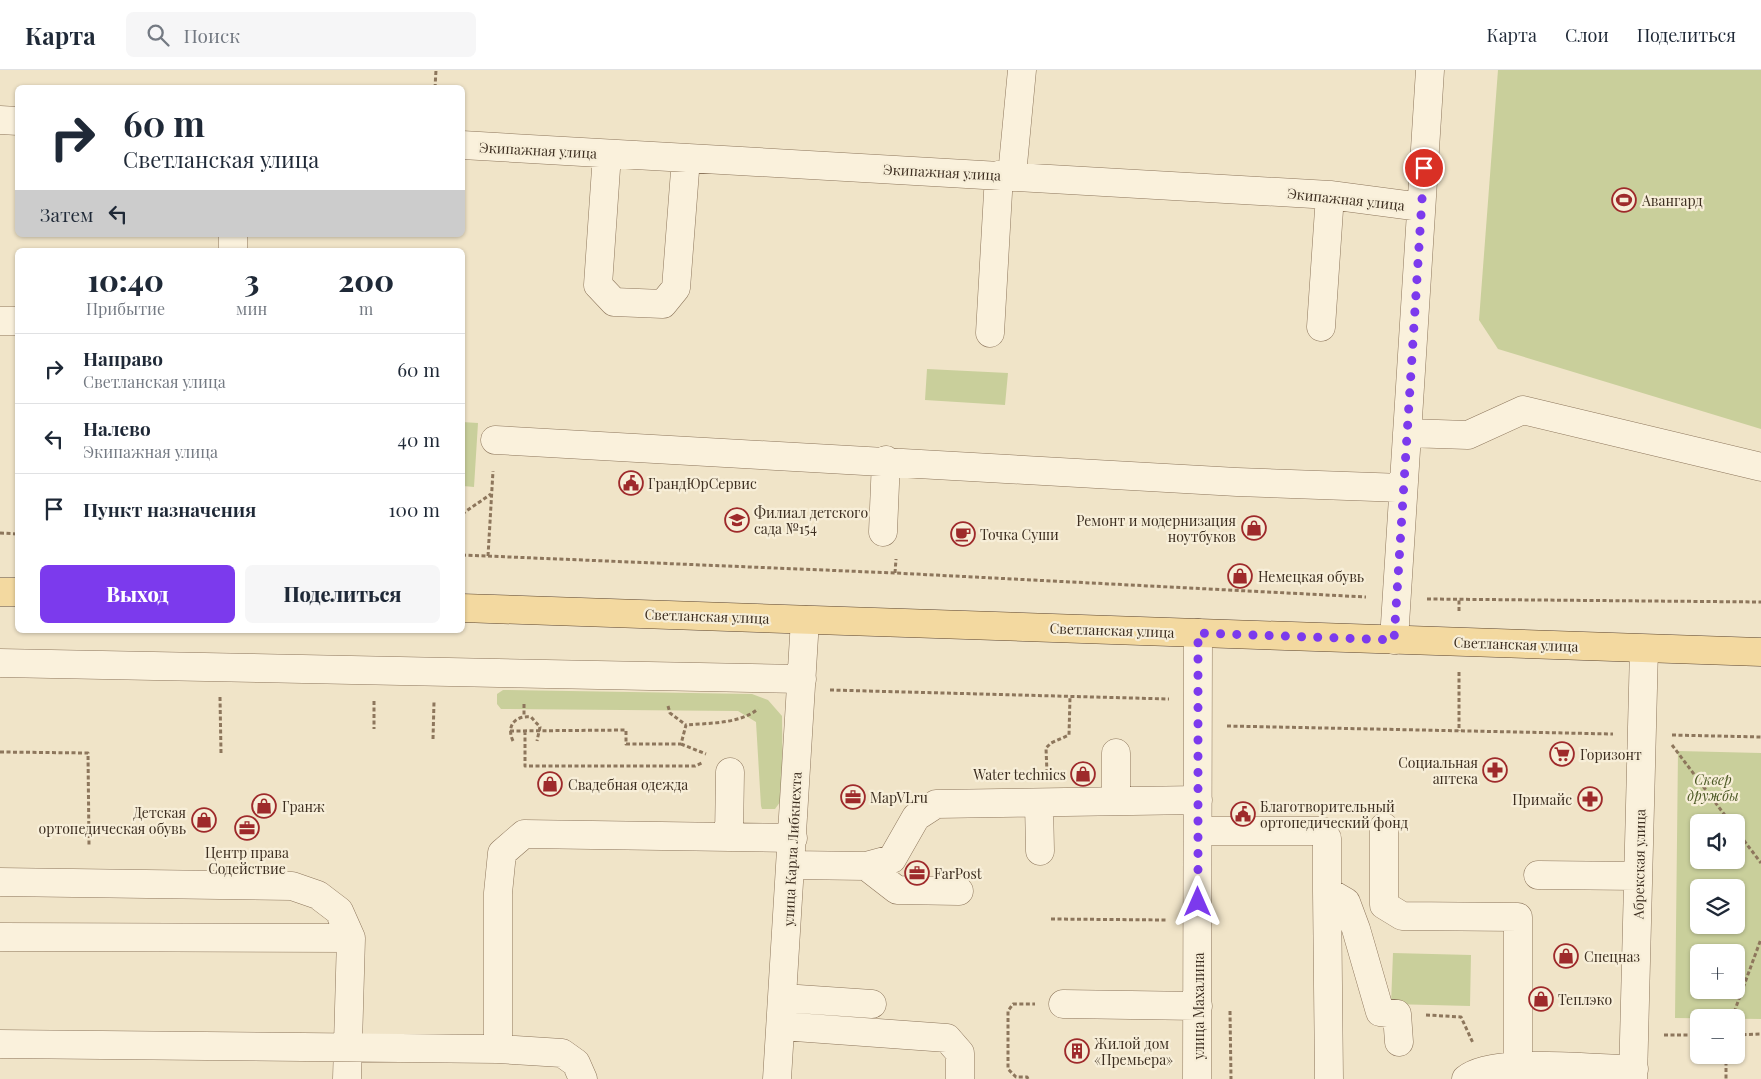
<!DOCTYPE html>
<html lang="ru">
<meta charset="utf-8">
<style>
:root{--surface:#fff;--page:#f6f6f7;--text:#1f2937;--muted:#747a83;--line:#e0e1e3;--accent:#7c3aed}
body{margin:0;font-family:"Playfair Display",serif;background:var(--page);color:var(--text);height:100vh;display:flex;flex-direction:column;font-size:19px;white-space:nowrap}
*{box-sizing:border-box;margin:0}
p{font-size:16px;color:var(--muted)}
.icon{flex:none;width:28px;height:28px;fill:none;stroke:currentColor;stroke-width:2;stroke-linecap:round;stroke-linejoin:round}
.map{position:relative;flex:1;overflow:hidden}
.drawer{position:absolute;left:15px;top:178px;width:450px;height:385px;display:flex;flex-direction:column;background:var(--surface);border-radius:8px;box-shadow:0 1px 4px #0004}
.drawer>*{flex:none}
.banner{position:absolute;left:15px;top:15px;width:450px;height:152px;border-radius:8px;box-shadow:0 1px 4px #0004;background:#fff;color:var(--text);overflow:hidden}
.controls{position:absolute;left:1690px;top:744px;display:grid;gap:10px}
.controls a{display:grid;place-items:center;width:55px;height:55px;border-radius:8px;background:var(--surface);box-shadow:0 1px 4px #0004;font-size:25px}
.pin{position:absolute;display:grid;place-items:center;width:42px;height:42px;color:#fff;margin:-21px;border:2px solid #fff;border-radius:50%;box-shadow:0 1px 5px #0007}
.me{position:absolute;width:55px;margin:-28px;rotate:0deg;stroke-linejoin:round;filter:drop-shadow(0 0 4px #0008)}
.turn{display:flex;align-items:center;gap:18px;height:105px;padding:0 25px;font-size:22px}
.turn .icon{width:65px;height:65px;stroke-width:2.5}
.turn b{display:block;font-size:35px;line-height:42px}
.then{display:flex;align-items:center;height:48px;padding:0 25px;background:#0003;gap:10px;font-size:19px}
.eta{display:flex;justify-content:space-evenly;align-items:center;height:85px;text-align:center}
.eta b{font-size:30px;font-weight:800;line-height:35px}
.action{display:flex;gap:10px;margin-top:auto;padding:10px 25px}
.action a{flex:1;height:58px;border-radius:8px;background:var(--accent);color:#fff;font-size:20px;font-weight:800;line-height:58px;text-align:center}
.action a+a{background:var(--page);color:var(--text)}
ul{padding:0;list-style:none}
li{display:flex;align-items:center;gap:15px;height:70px;padding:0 25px;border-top:1px solid var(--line)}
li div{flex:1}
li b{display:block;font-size:19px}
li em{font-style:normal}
header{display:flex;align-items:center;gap:30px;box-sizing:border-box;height:70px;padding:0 25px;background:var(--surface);border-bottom:1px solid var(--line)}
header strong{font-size:24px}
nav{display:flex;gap:28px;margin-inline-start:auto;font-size:18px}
.search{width:350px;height:45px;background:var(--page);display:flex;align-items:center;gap:12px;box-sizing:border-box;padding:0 18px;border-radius:8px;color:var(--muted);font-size:19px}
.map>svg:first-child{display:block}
.green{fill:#c9cf9b;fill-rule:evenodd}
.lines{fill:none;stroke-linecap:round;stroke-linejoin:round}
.minor-casing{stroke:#8d765c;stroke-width:29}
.major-casing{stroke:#5b4430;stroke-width:29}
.path{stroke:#8d765c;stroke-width:3;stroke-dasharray:4 2.5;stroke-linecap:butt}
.minor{stroke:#faf1dc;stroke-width:28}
.major{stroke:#f3d9a0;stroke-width:28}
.route{stroke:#7c3aed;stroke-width:9;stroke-dasharray:0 16.2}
.labels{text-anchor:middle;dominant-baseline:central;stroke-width:4.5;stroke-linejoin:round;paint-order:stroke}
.street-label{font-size:14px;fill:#3d2e20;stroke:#f7eed8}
.poi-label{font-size:14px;fill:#3d2e20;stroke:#f7eed8;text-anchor:start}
.park-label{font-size:14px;font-style:italic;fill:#4d5a26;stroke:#f7eed8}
</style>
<header>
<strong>Карта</strong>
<div class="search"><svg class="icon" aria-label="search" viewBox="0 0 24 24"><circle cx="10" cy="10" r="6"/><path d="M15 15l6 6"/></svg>Поиск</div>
<nav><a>Карта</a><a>Слои</a><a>Поделиться</a></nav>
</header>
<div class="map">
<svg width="1761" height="1009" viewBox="0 0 1761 1009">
<rect width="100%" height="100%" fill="#f0e4c8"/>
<path class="green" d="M1498,0H1761V359L1498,279L1479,250Z
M927,299L1008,303L1005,335L925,330Z
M462,352L478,353L474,417L463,416Z
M503,620L752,624L768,630L782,646L783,728L775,739H762L761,736L756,652L738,641L501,639L497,634V624Z
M1678,681L1761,683V949L1675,948ZM1699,752H1736V790H1699ZM1699,818H1736V855H1699ZM1736,882V920H1699V882Z
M1393,883L1471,885L1470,936L1391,934Z"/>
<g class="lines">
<g class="minor-casing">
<path id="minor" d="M0,50L18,51
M462,75L1330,125L1421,137
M607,84L598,215L614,232L663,234L676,218L686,88
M1012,105L1022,0
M233,180V165
M0,251H18
M1321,257L1330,125
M990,263L999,105
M1407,363L1468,365L1523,340L1761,397
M495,370L1237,412L1403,418
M883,462L886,390
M1394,570L1430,0
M0,593L802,609
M1116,683V731
M1039,733L1040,781
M1384,757V835L1402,846L1518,847V996
M1198,761H1322L1327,768V821L1346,832L1356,859L1380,942L1397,944L1399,972
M729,767L730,702
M791,795L866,796L892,789L916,747L936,734L1198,730
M866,796L897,820L959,821
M1538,805L1638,806
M0,812L292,816L318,825L339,841L351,868L347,1009
M1327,821L1329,1009
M0,867L351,868
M783,928L872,934
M1063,934L1198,936
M781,956L947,968L960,983V1009
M0,974L498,979L562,983L576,993L583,1009
M498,979V823L502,783L524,764L793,768
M777,1009L805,550
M1197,1009L1198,563
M1466,1009C1494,986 1595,1000 1634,999
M1633,1009L1644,579"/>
</g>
<g class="major-casing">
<path id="major" d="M0,522H18
M462,538L1761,582"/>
</g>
<path class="path" d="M435,18L436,0
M462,444L491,424
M0,463L18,464
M462,485L895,503L1366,527
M488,486L493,401
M895,503L896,489
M1427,529L1761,532
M1459,541V529
M1459,602V661
M830,620L1169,629
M220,627L221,683
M374,631V659
M524,634V646
M668,636L670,643L686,655
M1227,656L1613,664
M510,661L626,660V674H681L686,655C708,653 740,654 758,639
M525,661V696H695L702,693
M1672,665L1761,667
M433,669L434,632
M513,671C506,656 515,645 531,647L540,657L537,671
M681,674L706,684
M1672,675L1730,752
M0,682L88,683L89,775
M1047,703L1046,678L1051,673L1069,665L1070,627
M1736,760L1761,793
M1051,849L1167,850
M1230,941L1231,1009
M1426,945L1461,947L1473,973
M1732,948L1761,869
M1664,965H1699
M1736,965L1761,964
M1726,985V1009
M1028,1009L1027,1007H1016L1008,999V941L1013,934H1035"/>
<use href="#minor" class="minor"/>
<use href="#major" class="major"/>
</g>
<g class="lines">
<path class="route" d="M1198,832V563L1394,570L1424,98"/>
</g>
<defs>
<g id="stadium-ring" transform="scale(1.25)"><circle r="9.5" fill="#f7eed8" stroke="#9e2a2b" stroke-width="1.5"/><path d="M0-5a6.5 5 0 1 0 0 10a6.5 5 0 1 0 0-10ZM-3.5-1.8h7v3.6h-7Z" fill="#9e2a2b"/></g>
<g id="civic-ring" transform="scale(1.25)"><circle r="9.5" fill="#f7eed8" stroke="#9e2a2b" stroke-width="1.5"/><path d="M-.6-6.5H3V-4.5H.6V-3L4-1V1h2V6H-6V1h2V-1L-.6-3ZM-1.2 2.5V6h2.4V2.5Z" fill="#9e2a2b"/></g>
<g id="school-ring" transform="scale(1.25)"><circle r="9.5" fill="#f7eed8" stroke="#9e2a2b" stroke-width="1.5"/><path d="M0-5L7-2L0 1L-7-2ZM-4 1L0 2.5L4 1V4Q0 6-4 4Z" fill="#9e2a2b"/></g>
<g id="shop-ring" transform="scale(1.25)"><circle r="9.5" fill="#f7eed8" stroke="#9e2a2b" stroke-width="1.5"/><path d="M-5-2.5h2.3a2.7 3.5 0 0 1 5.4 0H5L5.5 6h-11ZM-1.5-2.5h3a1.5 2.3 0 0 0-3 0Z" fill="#9e2a2b"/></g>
<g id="cafe-ring" transform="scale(1.25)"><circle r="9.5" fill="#f7eed8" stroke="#9e2a2b" stroke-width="1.5"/><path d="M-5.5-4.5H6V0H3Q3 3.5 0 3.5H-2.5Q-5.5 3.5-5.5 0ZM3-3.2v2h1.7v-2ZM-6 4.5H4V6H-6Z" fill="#9e2a2b"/></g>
<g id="supermarket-ring" transform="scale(1.25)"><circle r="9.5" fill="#f7eed8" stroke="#9e2a2b" stroke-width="1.5"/><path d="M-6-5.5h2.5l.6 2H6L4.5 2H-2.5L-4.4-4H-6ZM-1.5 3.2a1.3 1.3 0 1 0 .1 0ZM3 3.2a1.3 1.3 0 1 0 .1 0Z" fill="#9e2a2b"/></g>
<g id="pharmacy-ring" transform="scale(1.25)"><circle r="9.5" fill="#f7eed8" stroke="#9e2a2b" stroke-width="1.5"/><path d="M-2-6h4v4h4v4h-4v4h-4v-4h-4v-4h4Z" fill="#9e2a2b"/></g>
<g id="office-ring" transform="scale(1.25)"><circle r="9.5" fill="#f7eed8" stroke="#9e2a2b" stroke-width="1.5"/><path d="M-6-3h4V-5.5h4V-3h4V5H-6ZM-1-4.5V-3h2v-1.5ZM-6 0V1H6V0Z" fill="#9e2a2b"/></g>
<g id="building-ring" transform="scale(1.25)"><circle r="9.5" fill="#f7eed8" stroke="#9e2a2b" stroke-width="1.5"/><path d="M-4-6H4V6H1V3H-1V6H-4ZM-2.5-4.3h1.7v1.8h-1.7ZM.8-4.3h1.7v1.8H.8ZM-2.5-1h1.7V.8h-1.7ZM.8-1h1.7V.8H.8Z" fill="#9e2a2b"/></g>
</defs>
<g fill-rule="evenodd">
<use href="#stadium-ring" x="1624" y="130"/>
<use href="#civic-ring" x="631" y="413"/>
<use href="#school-ring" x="737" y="450"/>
<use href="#shop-ring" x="1254" y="458"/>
<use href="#cafe-ring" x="963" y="464"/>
<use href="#shop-ring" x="1240" y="506"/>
<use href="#supermarket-ring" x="1562" y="684"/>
<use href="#pharmacy-ring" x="1495" y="700"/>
<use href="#shop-ring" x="1083" y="704"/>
<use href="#shop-ring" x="550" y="714"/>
<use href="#office-ring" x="853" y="727"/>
<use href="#pharmacy-ring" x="1590" y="729"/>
<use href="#shop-ring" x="264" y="736"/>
<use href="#civic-ring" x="1243" y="744"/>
<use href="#shop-ring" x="204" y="750"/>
<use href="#office-ring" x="247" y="758"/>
<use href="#office-ring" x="917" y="803"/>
<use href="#shop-ring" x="1566" y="886"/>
<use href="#shop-ring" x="1541" y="929"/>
<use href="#building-ring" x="1077" y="981"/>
</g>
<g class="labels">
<g class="street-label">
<text transform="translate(538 80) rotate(3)">Экипажная улица</text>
<text transform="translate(942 102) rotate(3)">Экипажная улица</text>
<text transform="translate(1346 129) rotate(6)">Экипажная улица</text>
<text transform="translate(707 546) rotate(2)">Светланская улица</text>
<text transform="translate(1112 560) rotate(2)">Светланская улица</text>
<text transform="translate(1516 574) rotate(2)">Светланская улица</text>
<text transform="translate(792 779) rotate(-87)">улица Карла Либкнехта</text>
<text transform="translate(1639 794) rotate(-89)">Абрекская улица</text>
<text transform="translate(1198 936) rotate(-90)">улица Махалина</text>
</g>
<g class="poi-label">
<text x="1642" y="130">Авангард</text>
<text x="648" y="413">ГрандЮрСервис</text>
<text x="754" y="442">Филиал детского<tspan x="754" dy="16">сада №154</tspan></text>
<text x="1236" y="450" text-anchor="end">Ремонт и модернизация<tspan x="1236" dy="16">ноутбуков</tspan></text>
<text x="980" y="464">Точка Суши</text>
<text x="1258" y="506">Немецкая обувь</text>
<text x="1580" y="684">Горизонт</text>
<text x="1478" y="692" text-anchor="end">Социальная<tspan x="1478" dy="16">аптека</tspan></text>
<text x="1066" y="704" text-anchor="end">Water technics</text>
<text x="568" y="714">Свадебная одежда</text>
<text x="870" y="727">MapVLru</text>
<text x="1572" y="729" text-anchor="end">Примайс</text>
<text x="282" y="736">Гранж</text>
<text x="1260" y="736">Благотворительный<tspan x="1260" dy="16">ортопедический фонд</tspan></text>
<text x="186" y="742" text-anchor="end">Детская<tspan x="186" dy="16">ортопедическая обувь</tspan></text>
<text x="247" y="782" text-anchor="middle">Центр права<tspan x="247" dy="16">Содействие</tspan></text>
<text x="934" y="803">FarPost</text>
<text x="1584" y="886">Спецназ</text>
<text x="1558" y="929">Теплэко</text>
<text x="1094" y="973">Жилой дом<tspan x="1094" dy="16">«Премьера»</tspan></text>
</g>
<g class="park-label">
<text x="1713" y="709">Сквер<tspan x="1713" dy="16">дружбы</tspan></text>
</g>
</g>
</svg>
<div class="controls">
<a><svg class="icon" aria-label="sound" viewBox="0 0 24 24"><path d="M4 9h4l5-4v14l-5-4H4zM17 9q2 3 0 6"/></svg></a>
<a><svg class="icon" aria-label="layers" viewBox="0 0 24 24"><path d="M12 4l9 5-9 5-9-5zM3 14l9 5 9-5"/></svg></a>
<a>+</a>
<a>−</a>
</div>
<div class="pin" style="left:1424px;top:98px;background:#d93025"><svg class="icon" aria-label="arrive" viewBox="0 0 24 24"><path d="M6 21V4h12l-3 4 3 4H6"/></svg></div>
<svg class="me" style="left:1198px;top:832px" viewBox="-20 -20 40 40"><path d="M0-17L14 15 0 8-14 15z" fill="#7c3aed" stroke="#fff" stroke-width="4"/></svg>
<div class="banner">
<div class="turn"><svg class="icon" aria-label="right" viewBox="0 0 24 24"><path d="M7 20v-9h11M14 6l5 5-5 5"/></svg><div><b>60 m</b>Светланская улица</div></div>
<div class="then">Затем<svg class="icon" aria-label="left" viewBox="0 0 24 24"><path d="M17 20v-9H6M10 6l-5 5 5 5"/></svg></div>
</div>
<section class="drawer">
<div class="eta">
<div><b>10:40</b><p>Прибытие</p></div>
<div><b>3</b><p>мин</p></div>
<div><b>200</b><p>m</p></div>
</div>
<ul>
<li><svg class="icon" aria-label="right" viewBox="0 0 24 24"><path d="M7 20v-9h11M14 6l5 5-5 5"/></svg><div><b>Направо</b><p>Светланская улица</p></div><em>60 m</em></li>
<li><svg class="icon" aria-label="left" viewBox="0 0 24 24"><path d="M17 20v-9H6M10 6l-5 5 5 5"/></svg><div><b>Налево</b><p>Экипажная улица</p></div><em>40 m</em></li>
<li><svg class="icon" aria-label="arrive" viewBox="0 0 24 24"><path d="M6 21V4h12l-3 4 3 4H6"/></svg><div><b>Пункт назначения</b></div><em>100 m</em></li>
</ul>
<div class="action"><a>Выход</a><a>Поделиться</a></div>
</section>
</div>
